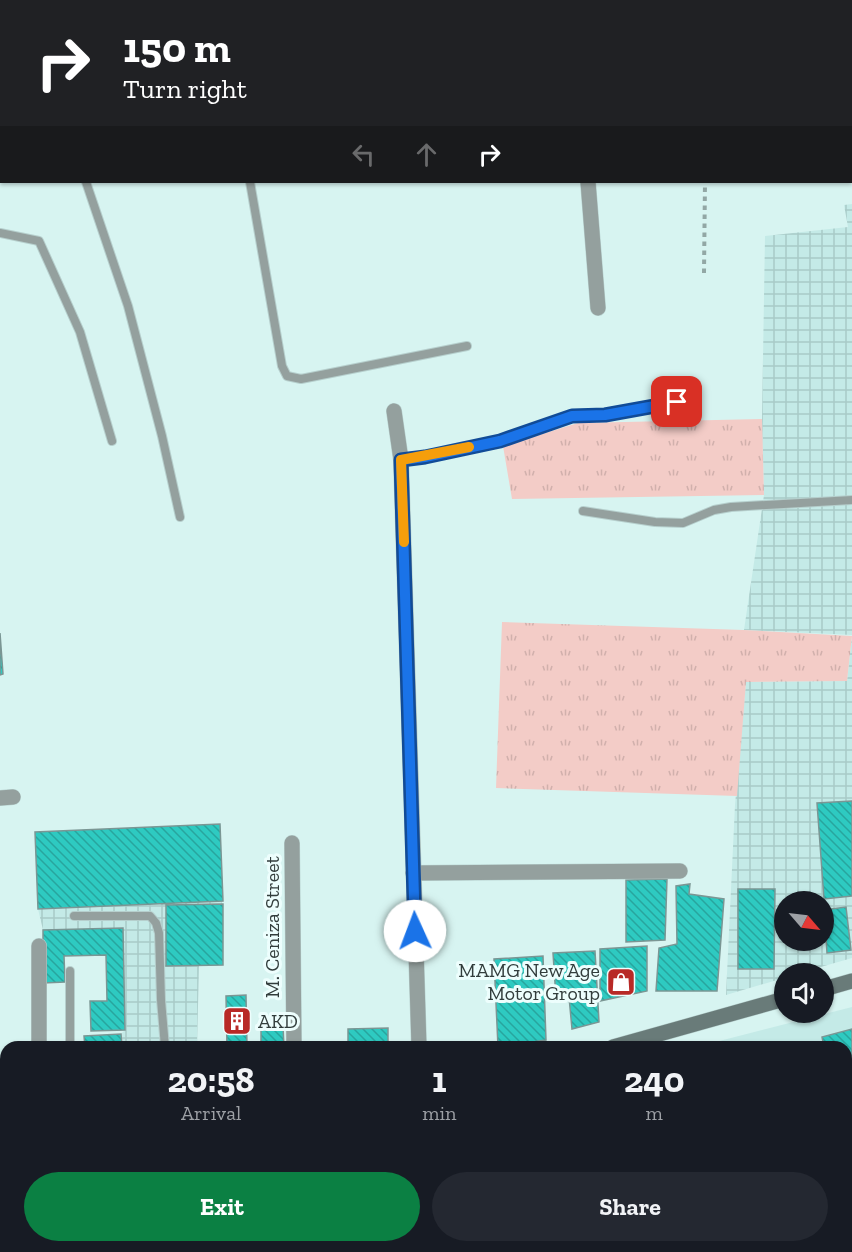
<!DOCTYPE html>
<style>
:root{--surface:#171b24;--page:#242831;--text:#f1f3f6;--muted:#9ea1a6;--accent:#0b8043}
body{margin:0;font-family:"Zilla Slab",serif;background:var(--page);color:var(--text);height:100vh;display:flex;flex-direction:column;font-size:22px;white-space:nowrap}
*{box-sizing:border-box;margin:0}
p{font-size:20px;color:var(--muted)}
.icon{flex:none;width:33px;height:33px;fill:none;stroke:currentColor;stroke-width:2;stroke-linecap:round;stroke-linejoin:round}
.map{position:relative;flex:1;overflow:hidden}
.details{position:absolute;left:0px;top:1041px;width:852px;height:212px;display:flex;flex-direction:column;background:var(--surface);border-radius:18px 18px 0 0;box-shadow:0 2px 4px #0004}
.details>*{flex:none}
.banner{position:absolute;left:0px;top:0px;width:852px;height:183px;box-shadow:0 2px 4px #0004;background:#202124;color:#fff;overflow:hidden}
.needle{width:39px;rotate:118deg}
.buttons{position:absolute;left:774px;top:891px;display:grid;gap:12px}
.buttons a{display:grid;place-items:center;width:60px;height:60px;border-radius:50%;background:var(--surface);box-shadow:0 2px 4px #0004;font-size:30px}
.pin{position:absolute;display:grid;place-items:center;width:51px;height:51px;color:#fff;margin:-26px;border-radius:12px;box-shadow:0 3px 9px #0006}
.me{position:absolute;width:66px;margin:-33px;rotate:358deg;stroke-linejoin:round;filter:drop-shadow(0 0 4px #0008)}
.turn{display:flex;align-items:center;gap:21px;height:126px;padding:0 24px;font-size:27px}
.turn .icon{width:78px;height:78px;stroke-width:2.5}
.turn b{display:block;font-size:42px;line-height:51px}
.lanes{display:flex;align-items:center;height:57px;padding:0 24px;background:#0003;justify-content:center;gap:30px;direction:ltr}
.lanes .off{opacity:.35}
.eta{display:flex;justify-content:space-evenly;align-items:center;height:102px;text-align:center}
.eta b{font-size:36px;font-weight:700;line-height:42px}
.cta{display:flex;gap:12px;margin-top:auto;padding:12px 24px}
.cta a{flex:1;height:69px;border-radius:36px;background:var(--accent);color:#fff;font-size:24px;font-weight:700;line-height:69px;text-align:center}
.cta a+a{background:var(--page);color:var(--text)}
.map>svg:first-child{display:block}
.built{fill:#c4eae7}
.industrial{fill:url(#industrial-grid);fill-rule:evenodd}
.grass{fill:url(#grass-tufts)}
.building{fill:url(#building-back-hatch);stroke:#7b9694;stroke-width:1.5}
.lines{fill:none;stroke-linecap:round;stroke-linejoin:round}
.lane-casing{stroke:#b6cfcd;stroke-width:10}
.street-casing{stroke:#b6cfcd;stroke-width:16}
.secondary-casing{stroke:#b6cfcd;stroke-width:16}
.path{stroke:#92a7a5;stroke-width:4;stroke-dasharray:4.5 4.5;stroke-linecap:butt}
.lane{stroke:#94a09e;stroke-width:8}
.street{stroke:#94a09e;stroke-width:15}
.secondary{stroke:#697b79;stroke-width:15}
.route-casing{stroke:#114b97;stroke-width:15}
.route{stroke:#1a73e8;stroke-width:10}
.slow{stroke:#f59e0b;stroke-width:10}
.labels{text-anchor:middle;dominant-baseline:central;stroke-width:6;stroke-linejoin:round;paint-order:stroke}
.street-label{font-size:20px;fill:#323d3c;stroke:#edfefd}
.poi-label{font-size:20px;fill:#323d3c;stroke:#edfefd;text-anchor:end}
</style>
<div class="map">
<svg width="852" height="1252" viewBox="0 0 852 1252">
<defs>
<pattern id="industrial-grid" width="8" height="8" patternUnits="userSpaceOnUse" patternTransform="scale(1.5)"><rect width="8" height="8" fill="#c4eae7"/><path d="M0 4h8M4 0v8" fill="none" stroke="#a9cac7"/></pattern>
<pattern id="grass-tufts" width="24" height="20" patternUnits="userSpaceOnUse" patternTransform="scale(1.5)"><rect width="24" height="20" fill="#f3ccc7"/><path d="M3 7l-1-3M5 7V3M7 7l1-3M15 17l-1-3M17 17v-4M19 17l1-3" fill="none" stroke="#d1b0ac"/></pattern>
<pattern id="building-back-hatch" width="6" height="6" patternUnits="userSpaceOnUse" patternTransform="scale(1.5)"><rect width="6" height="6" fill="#2ecac1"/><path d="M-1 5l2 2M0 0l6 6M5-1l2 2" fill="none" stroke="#28a59e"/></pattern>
</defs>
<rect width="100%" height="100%" fill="#d7f4f1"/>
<path class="built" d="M852,1007V1252H602L622,1246H846V1047H696Z"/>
<path class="industrial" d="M852,204V635L744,630L764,495L762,419L765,236L848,227L844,205Z
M852,636V958L800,973L784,974V978L726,995L735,805L746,682L847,681ZM784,902H824V940H784Z
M220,824L223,965L199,966L197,1047H122L121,1034L125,1030L123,928L43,930L38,909L35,832Z"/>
<path class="grass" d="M762,419L764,495L512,499L503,446L578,423Z
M502,622L744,630L852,636L847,681L746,682L737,796L496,788Z"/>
<path class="building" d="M0,633L3,674L0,675Z
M852,801V896L824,899L817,803Z
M220,824L223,901L38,909L35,832Z
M667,879L665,940L626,942V880Z
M690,884L689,894L724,899L717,991H656L659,948L677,944L676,886Z
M738,889H775L774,969H738Z
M223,904V965L166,966V905Z
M846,907L851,950L827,953L824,910Z
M123,928L125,1030L91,1031L90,1001H107L106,955L64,956L65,982L43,983V930Z
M647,946V991L600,1001V949Z
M595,951L599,1022L572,1029L569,997L556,998L553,953Z
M543,956L546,1040L498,1047L494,959Z
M246,995L247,1047H227L226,996Z
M261,1026H283L284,1047H261Z
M388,1028V1047H348V1029Z
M852,1029V1074L846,1075V1047H824L822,1037Z
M121,1034L122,1047H85L84,1036Z
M0,1124L6,1143V1172L0,1174Z
M6,1238V1246H10L11,1252H0V1239Z
M22,1246H31L32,1252H14L13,1248Z
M44,1246H59L60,1252H45Z
M62,1246H93L94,1252H63Z
M111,1246H149L150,1252H112Z
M153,1246H180L181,1252H154Z
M479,1246H520L521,1248L514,1252H484Z
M524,1246H560L561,1252H526Z
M564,1246H586L588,1252H565Z
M634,1246H697L702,1252H611Z"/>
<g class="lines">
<g class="lane-casing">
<path id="lane" d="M220,0V2
M53,2V0
M86,182L128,306L162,436L180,517
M250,182L282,366L287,376L301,379L467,346
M0,233L39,241L80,332L112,441
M401,460L425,457L500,441L572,415H605L677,402
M583,511L655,522L683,523L714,510L731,507L852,500
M74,916H150L156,923L159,933L161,1000L165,1047
M70,971V1047
M104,1246L105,1252
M366,1246L371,1252"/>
</g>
<g class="street-casing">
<path id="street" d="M452,0V2
M768,0V2
M588,182L598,308
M394,411L401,460L419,1047
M0,798L13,797
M292,843L294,1047
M413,873L680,871
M39,1047V946
M188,1246L189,1252"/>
</g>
<g class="secondary-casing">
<path id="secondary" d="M824,989L852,981
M613,1047L784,999
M0,1213L6,1211
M441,1246L448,1252"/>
</g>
<path class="path" d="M704,273L705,182"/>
<use href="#lane" class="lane"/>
<use href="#street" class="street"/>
<use href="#secondary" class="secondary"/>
</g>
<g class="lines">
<g class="route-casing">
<path id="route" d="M415,931L401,460L425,457L500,441L572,416L605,415L677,402"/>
</g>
<use href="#route" class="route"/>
<path class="slow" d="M404,542L401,460L469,447"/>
</g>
<defs>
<g id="shop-square" transform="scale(1.5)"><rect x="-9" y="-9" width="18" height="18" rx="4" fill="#b82926" stroke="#edfefd"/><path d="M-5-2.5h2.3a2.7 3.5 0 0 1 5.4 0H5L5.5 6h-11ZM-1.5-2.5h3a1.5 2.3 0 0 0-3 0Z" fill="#fff"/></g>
<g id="building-square" transform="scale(1.5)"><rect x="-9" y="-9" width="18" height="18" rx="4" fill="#b82926" stroke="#edfefd"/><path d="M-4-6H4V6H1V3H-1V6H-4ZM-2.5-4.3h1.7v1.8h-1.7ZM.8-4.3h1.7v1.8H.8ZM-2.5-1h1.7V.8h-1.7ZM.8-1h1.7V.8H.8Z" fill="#fff"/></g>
</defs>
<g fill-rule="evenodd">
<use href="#shop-square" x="621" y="982"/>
<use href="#building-square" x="237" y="1021"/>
</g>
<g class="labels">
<g class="street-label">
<text transform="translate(272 927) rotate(-90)">M. Ceniza Street</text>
</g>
<g class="poi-label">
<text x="600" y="970">MAMG New Age<tspan x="600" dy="23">Motor Group</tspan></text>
<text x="258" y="1021" text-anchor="start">AKD</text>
</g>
</g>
</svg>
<div class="buttons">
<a><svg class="needle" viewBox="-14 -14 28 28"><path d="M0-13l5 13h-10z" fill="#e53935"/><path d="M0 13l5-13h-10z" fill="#9ea1a6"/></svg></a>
<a><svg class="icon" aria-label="sound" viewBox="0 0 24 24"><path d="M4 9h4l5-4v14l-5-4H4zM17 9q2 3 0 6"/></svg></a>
</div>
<div class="pin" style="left:677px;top:402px;background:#d93025"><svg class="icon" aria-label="arrive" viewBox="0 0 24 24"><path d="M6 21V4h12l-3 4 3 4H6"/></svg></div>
<svg class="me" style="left:415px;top:931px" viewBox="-20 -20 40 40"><circle r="19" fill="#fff"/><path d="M0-13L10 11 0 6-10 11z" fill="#1a73e8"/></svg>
<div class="banner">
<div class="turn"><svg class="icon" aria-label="right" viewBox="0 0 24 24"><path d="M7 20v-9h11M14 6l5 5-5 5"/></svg><div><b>150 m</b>Turn right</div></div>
<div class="lanes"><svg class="icon off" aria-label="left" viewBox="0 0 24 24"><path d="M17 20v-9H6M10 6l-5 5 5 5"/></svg><svg class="icon off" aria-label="ahead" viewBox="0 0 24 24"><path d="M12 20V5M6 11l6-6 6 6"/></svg><svg class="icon" aria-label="right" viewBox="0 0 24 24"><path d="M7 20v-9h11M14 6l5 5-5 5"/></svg></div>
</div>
<section class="details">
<div class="eta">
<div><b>20:58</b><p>Arrival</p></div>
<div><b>1</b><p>min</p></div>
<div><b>240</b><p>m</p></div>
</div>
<div class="cta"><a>Exit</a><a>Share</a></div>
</section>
</div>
